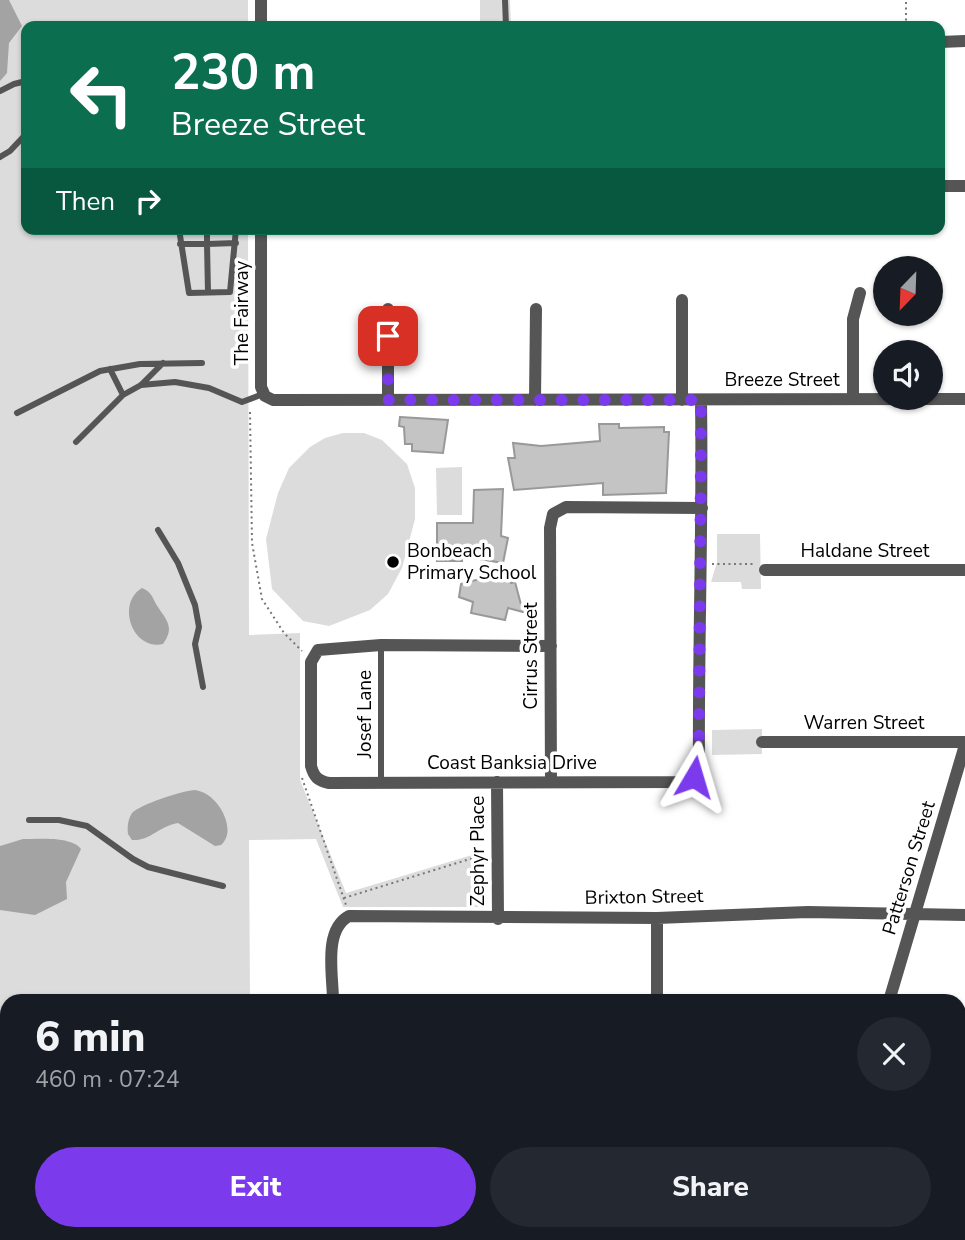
<!DOCTYPE html>
<meta charset="utf-8">
<style>
:root{--surface:#171b24;--page:#242831;--text:#f1f3f6;--muted:#9ea1a6;--accent:#7c3aed}
body{margin:0;font-family:"Nunito Sans",sans-serif;background:var(--page);color:var(--text);height:100vh;display:flex;flex-direction:column;font-size:26px;white-space:nowrap}
*{box-sizing:border-box;margin:0}
p{font-size:23px;color:var(--muted)}
.icon{flex:none;width:38px;height:38px;fill:none;stroke:currentColor;stroke-width:2;stroke-linecap:round;stroke-linejoin:round}
.map{position:relative;flex:1;overflow:hidden}
.drawer{position:absolute;left:0px;top:994px;width:966px;height:247px;display:flex;flex-direction:column;background:var(--surface);border-radius:21px 21px 0 0;box-shadow:0 2px 5px #0004}
.drawer>*{flex:none}
.hud{position:absolute;left:21px;top:21px;width:924px;height:214px;border-radius:14px;box-shadow:0 2px 5px #0004;background:#0b6e4f;color:#fff;overflow:hidden}
.needle{width:46px;rotate:203deg}
.tools{position:absolute;left:873px;top:256px;display:grid;gap:14px}
.tools a{display:grid;place-items:center;width:70px;height:70px;border-radius:50%;background:var(--surface);box-shadow:0 2px 5px #0004;font-size:35px}
.pin{position:absolute;display:grid;place-items:center;width:60px;height:60px;color:#fff;margin:-30px;border-radius:14px;box-shadow:0 4px 10px #0006}
.me{position:absolute;width:77px;margin:-38px;rotate:7deg;stroke-linejoin:round;filter:drop-shadow(0 0 5px #0008)}
.turn{display:flex;align-items:center;gap:24px;height:147px;padding:0 35px;font-size:32px}
.turn .icon{width:91px;height:91px;stroke-width:2.5}
.turn b{display:block;font-size:49px;line-height:60px}
.then{display:flex;align-items:center;height:66px;padding:0 35px;background:#0003;gap:14px;font-size:26px}
.round{display:grid;place-items:center;flex:none;width:74px;height:74px;border-radius:37px;background:var(--page)}
.headline{display:flex;align-items:center;justify-content:space-between;height:119px;padding:0 35px}
h1{font-size:42px;font-weight:800;line-height:52px}
.primary-button{display:flex;gap:14px;margin-top:auto;padding:14px 35px}
.primary-button a{flex:1;height:80px;border-radius:42px;background:var(--accent);color:#fff;font-size:28px;font-weight:800;line-height:80px;text-align:center}
.primary-button a+a{background:var(--page);color:var(--text)}
.map>svg:first-child{display:block}
.green{fill:#dcdcdc}
.water{fill:#a3a3a3}
.building{fill:#c4c4c4;stroke:#999;stroke-width:2}
.lines{fill:none;stroke-linecap:round;stroke-linejoin:round}
.path{stroke:#777;stroke-width:2;stroke-dasharray:2 3.5;stroke-linecap:butt}
.service{stroke:#555;stroke-width:6}
.minor{stroke:#555;stroke-width:12}
.route{stroke:#7c3aed;stroke-width:12;stroke-dasharray:0 21.6}
.poi-dot{fill:#000;stroke:#fff;stroke-width:2.5}
.labels{text-anchor:middle;dominant-baseline:central;stroke-width:7;stroke-linejoin:round;paint-order:stroke}
.street-label{font-size:19px;fill:#000;stroke:#fff}
.poi-label{font-size:19px;fill:#000;stroke:#fff;text-anchor:start}
</style>
<div class="map">
<svg width="965" height="1240" viewBox="0 0 965 1240">
<rect width="100%" height="100%" fill="#fff"/>
<path class="green" d="M0,0H248V26H26V229H248L249,635L300,633V780L346,893L482,852L483,902L479,907H343L316,839L249,840L250,1001H7V1219H0Z
M480,0H510L511,26H480Z
M343,433H364L382,440L407,464L415,488V519L402,568L388,594L370,610L329,626L303,621L272,589L266,539L278,493L289,468L310,447L325,438Z
M462,467V515H437L436,468Z
M717,534H760L761,589H742L741,582H711L717,562Z
M762,729V754L712,755V730Z"/>
<path class="water" d="M0,0H9L22,26L9,43L7,73L0,81Z
M142,588C151,592 152,596 156,604C165,619 176,626 163,644C132,651 116,603 142,588Z
M195,790C219,793 238,831 221,845L215,846L178,823C157,827 151,841 132,840L128,834C127,827 128,819 132,813C139,805 184,790 195,790Z
M23,839C38,839 72,836 81,849L66,882L67,899L35,915L0,910V846Z"/>
<path class="building" d="M400,417L448,420L443,453L412,451V444H405L404,427L399,426Z
M599,424H619V428L664,427V432H669L666,493L603,495V483L514,490L508,458H515L513,443L541,446L600,441Z
M503,489L501,536L508,538L503,563L462,556V561H437V523H473L474,490Z
M509,571L511,583L515,582L523,612L508,608L505,620L471,613L473,602L459,597L461,584Z"/>
<g class="lines">
<path class="path" d="M906,26V0
M250,412L252,543L262,599L284,633L302,651
M712,564H755
M302,778L346,905
M344,898L486,854
M0,1019H7
M0,1189L7,1187"/>
<path class="service" d="M505,0L506,26
M0,91L14,84L26,81
M0,157L10,151L26,134
M179,229L189,293L230,292L236,229
M207,229V244L236,243
M180,244H207L208,292
M110,369L123,395
M141,385L175,382L209,388L242,402L263,394
M17,413L100,371L140,364L202,363
M76,442L123,395L141,385L163,363
M158,530L178,563L195,605L199,627L195,644L203,687
M381,645V783
M29,820H59L87,826L133,859L148,867L223,886"/>
<path class="minor" d="M261,0V26
M940,42L965,41
M940,186H965
M261,229V387L265,396L273,400L965,399
M682,300V400
M388,309V400
M853,399V319L860,293
M535,400L536,309
M765,570H965
M551,646L381,645L318,650L311,662V766C314,777 318,781 329,783L679,782L691,779L699,770C698,646 703,523 701,400
M762,742H965
M497,782L498,919
M551,782L550,528L553,514L566,507L702,508
M333,1001C333,975 323,930 349,916L657,918L808,912L965,915
M657,1001V918
M889,1001L965,745
M959,1075H965
M313,1234V1240"/>
</g>
<g class="lines">
<path class="route" d="M388,336V400H701C701,523 699,646 699,770L694,777"/>
</g>
<circle class="poi-dot" cx="393" cy="562" r="7"/>
<g class="labels">
<g class="street-label">
<text transform="translate(242 313) rotate(-90)">The Fairway</text>
<text x="782" y="380">Breeze Street</text>
<text x="865" y="551">Haldane Street</text>
<text transform="translate(531 656) rotate(-90)">Cirrus Street</text>
<text transform="translate(365 714) rotate(-90)">Josef Lane</text>
<text x="864" y="723">Warren Street</text>
<text x="512" y="763">Coast Banksia Drive</text>
<text transform="translate(478 851) rotate(-90)">Zephyr Place</text>
<text transform="translate(909 868) rotate(-73)">Patterson Street</text>
<text transform="translate(644 897) rotate(-1)">Brixton Street</text>
</g>
<g class="poi-label">
<text x="407" y="551">Bonbeach<tspan x="407" dy="22">Primary School</tspan></text>
</g>
</g>
</svg>
<div class="tools">
<a><svg class="needle" viewBox="-14 -14 28 28"><path d="M0-13l5 13h-10z" fill="#e53935"/><path d="M0 13l5-13h-10z" fill="#9ea1a6"/></svg></a>
<a><svg class="icon" aria-label="sound" viewBox="0 0 24 24"><path d="M4 9h4l5-4v14l-5-4H4zM17 9q2 3 0 6"/></svg></a>
</div>
<div class="pin" style="left:388px;top:336px;background:#d93025"><svg class="icon" aria-label="arrive" viewBox="0 0 24 24"><path d="M6 21V4h12l-3 4 3 4H6"/></svg></div>
<svg class="me" style="left:694px;top:777px" viewBox="-20 -20 40 40"><path d="M0-17L14 15 0 8-14 15z" fill="#7c3aed" stroke="#fff" stroke-width="4"/></svg>
<div class="hud">
<div class="turn"><svg class="icon" aria-label="left" viewBox="0 0 24 24"><path d="M17 20v-9H6M10 6l-5 5 5 5"/></svg><div><b>230 m</b>Breeze Street</div></div>
<div class="then">Then<svg class="icon" aria-label="right" viewBox="0 0 24 24"><path d="M7 20v-9h11M14 6l5 5-5 5"/></svg></div>
</div>
<section class="drawer">
<div class="headline"><div><h1>6 min</h1><p>460 m · 07:24</p></div><a class="round"><svg class="icon" aria-label="close" viewBox="0 0 24 24"><path d="M6 6l12 12M18 6L6 18"/></svg></a></div>
<div class="primary-button"><a>Exit</a><a>Share</a></div>
</section>
</div>
